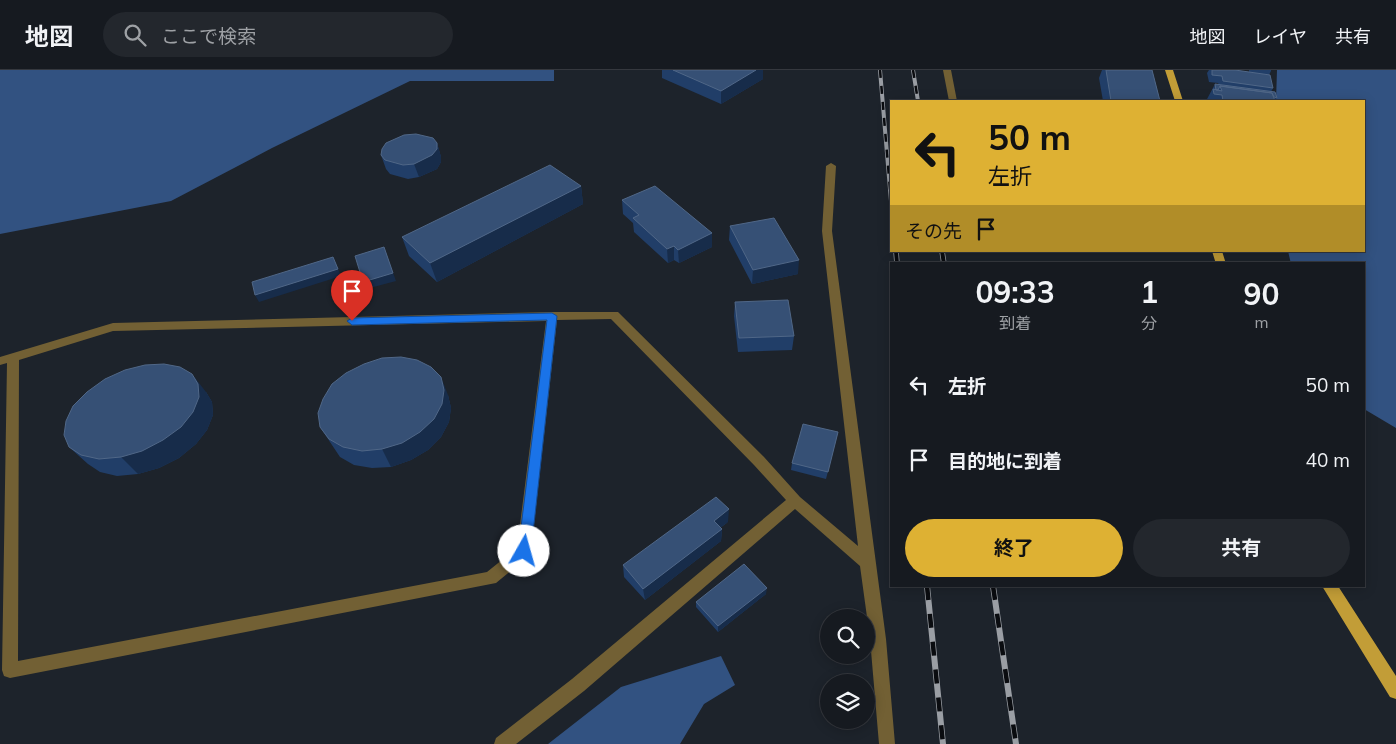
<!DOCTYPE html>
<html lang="ja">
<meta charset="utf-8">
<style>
:root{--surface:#161a20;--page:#23272d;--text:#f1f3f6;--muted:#9ea1a5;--line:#35383e;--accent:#deb133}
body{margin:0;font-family:Mulish,"Noto Sans JP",sans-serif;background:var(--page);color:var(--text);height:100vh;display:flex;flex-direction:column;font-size:19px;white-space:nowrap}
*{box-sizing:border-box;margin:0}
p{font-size:16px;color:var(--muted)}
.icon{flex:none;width:28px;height:28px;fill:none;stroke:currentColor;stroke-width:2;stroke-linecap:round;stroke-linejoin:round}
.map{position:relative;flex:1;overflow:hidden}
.drawer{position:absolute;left:890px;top:192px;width:475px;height:325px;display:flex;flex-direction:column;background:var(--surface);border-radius:0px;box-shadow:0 2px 12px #0003,0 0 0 1px var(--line)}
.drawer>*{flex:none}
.top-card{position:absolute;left:890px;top:30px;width:475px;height:152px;border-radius:0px;box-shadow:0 2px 12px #0003,0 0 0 1px var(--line);background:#deb133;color:#111;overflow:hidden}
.fabs{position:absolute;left:820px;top:539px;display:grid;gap:10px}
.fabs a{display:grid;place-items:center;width:55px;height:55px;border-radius:50%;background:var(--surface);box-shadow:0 2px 12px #0003,0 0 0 1px var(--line);font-size:25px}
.pin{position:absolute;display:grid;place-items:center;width:42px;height:42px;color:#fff;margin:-51px -21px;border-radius:50% 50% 50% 0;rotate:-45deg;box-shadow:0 0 5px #0007}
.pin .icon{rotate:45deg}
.me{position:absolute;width:55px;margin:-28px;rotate:7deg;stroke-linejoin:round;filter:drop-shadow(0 0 4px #0008)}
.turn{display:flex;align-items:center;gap:18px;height:105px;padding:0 15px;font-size:22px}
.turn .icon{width:65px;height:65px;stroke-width:2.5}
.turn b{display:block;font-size:35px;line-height:42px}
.then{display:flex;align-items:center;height:48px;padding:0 15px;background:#0003;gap:10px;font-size:19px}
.eta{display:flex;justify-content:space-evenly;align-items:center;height:85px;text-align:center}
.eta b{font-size:30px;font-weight:700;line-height:35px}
.action{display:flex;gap:10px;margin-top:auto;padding:10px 15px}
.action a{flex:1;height:58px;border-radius:30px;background:var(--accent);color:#111;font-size:20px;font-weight:700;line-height:58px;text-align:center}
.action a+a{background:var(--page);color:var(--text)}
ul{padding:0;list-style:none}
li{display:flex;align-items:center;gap:15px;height:75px;padding:0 15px}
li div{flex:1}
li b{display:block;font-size:19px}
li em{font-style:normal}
header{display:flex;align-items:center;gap:30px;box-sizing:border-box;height:70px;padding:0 25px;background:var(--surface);border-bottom:1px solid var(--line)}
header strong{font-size:24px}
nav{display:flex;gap:28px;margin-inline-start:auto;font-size:18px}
.search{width:350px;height:45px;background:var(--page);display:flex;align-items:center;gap:12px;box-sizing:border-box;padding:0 18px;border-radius:28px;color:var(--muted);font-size:19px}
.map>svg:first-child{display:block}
.forest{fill:#325281}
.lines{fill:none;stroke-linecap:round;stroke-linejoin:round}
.minor{fill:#726034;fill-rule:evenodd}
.major{fill:#c29d37;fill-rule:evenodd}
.rail-far2-casing{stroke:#9a9ea4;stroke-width:4}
.rail-far1-casing{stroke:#9a9ea4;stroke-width:5.5}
.rail-casing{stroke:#9a9ea4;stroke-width:6}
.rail-far2{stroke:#0a0c10;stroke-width:2.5;stroke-dasharray:8;stroke-linecap:butt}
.rail-far1{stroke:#0a0c10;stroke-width:4;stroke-dasharray:11;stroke-linecap:butt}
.rail{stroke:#0a0c10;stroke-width:4.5;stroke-dasharray:14;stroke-linecap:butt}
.wall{fill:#213e68}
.shaded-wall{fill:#172c4a}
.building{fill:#365075;stroke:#506787}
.route{fill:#1a73e8;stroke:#114b97}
</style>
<header>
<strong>地図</strong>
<div class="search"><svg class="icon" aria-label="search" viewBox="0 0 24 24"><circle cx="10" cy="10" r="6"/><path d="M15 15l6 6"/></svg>ここで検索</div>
<nav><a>地図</a><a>レイヤ</a><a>共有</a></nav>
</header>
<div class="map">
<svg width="1396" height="674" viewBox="0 0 1396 674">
<rect width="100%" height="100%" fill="#1d232b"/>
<path class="forest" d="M0,0H554V11H410L272,78L171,131L0,164Z
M1277,0H1396V358L1364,339V194H1291L1288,181H1364V31H1276Z
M721,586L735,615L704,634L680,674H548L621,617Z"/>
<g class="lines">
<path class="minor" d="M943,0H951L957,31H949Z
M831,93L836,96L832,161L886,569L895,674H879L870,569L860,496L795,439L584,621L516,674H494L496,668L572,609L786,430L754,395L611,249L557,250L531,481L529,486L496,513L10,608L4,606L2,600L7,293L0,295V287L113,253L552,242H618L764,387L800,427L858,476L822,161L826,96ZM546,251L517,478L487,502L18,591L19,290L113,261Z"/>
<path class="major" d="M1165,0H1173L1183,31H1175Z
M1212,181H1222L1226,194H1216Z
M1322,516H1338L1396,606V629L1390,627Z"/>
<g class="rail-far2-casing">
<path id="rail-far2" d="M880,0L891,131
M913,0L918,31"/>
</g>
<g class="rail-far1-casing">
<path id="rail-far1" d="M896,181L897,194
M942,181L944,194"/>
</g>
<g class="rail-casing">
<path id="rail" d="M927,516L943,674
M993,516L1016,674"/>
</g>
<use href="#rail-far2" class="rail-far2"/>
<use href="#rail-far1" class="rail-far1"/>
<use href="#rail" class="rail"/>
</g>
<path class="wall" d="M662,0H763V9L721,34L662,8Z
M1102,0H1152L1160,31H1103L1099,8Z
M1209,0H1235L1249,2V0H1271V1L1269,5L1273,18L1271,22L1277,28L1275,31H1206L1215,14L1219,15L1218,13L1209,12L1207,3Z
M437,73L441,87V92L437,99L419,107L408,109L390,104L386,99L381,85Z
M581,116L583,134L437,212L409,186L402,167Z
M622,130L712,163V177L679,193L674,190L668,193L634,162L633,153L623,144Z
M730,156L798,204L752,214L729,170Z
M735,232L794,266L792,280L738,282L734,246Z
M206,322L212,332L213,345L207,360L196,374L179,388L159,398L138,404L117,406L100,402L88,394L69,377Z
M448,325L451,338L449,352L441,367L428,380L411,390L391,397L372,398L354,395L340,387L320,357Z
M838,362L826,409L791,400L792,393Z
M728,452L720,458L722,459L721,471L645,530L624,507L623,495Z
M766,524L718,562L696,537V532Z"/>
<path class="shaded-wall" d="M756,0H763V9L721,34V21Z
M437,73L441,87V92L437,99L419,107L414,94Z
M581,116L583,134L437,212L430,193Z
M712,163V177L679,193L678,180Z
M674,176V190L668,193L667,179Z
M384,177L396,211L366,219L363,212Z
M333,187L341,206L259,232L255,225Z
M799,190L798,204L752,214L753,200Z
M192,304L206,322L212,332L213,345L207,360L196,374L179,388L159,398L138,404L121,387Z
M441,307L448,325L451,338L449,352L441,367L428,380L411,390L391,397L382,379Z
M729,439L728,452L713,463L714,451Z
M722,459L721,471L645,530L643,519Z
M767,518L766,524L718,562V556Z"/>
<path class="building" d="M673,0H756L721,21Z
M1106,0H1152L1160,31H1111Z
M1212,0H1235L1270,5L1273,18L1223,11L1222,6L1212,5Z
M1215,14L1275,22L1277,28L1274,27L1272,23L1220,16L1218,20H1216Z
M1220,16L1272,23L1275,31H1223L1222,25L1214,24L1213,19L1222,21Z
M416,64L433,68L437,73V79L432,85L414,94L403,95L385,90L381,85L382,79L386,73L404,65Z
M550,95L581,116L430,193L402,167Z
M655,116L712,163L678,180L674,176L667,179L633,148L639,145L622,130Z
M774,148L799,190L753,200L730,156Z
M384,177L393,203L363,212L355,186Z
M333,187L338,199L255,225L252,212Z
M788,230L794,266L739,268L735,232Z
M401,287L417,290L431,297L441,307L444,320L442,334L434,349L420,362L402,373L382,379L362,381L343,377L329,369L320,357L318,343L323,329L332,314L346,303L364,294L382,288Z
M164,294L180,297L192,304L198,314L199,327L193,342L181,357L163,370L142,381L121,387L99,389L81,385L69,377L64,365L66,351L73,336L87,322L105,309L125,300L145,295Z
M803,354L838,362L828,402L792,393Z
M716,427L729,439L714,451L722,459L643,519L623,495Z
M744,494L767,518L718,556L696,532Z"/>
<path class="route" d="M552,243L557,246L531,481L529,485L524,487L520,485L518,481L547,250L352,255L347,251L352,248Z"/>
</svg>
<div class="fabs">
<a><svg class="icon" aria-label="search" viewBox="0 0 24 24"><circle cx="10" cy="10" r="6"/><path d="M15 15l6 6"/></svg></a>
<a><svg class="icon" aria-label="layers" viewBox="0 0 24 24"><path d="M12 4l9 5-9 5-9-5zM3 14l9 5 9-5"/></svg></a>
</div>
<div class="pin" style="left:352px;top:251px;background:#d93025"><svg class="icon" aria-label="arrive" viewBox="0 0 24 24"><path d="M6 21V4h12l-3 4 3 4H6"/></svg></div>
<svg class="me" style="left:524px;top:481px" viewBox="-20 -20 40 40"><circle r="19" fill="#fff"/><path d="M0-13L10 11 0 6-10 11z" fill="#1a73e8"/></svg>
<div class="top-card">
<div class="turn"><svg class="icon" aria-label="left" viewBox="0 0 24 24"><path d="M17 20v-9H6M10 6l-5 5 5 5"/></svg><div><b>50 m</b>左折</div></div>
<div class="then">その先<svg class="icon" aria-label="arrive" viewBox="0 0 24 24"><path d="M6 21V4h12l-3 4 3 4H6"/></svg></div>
</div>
<section class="drawer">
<div class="eta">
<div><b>09:33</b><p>到着</p></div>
<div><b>1</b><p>分</p></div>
<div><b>90</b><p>m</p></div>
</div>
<ul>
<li><svg class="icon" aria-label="left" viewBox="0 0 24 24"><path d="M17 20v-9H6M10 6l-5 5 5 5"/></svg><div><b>左折</b></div><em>50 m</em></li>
<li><svg class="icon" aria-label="arrive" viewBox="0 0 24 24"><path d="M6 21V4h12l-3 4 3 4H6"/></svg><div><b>目的地に到着</b></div><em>40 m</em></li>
</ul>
<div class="action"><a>終了</a><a>共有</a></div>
</section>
</div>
